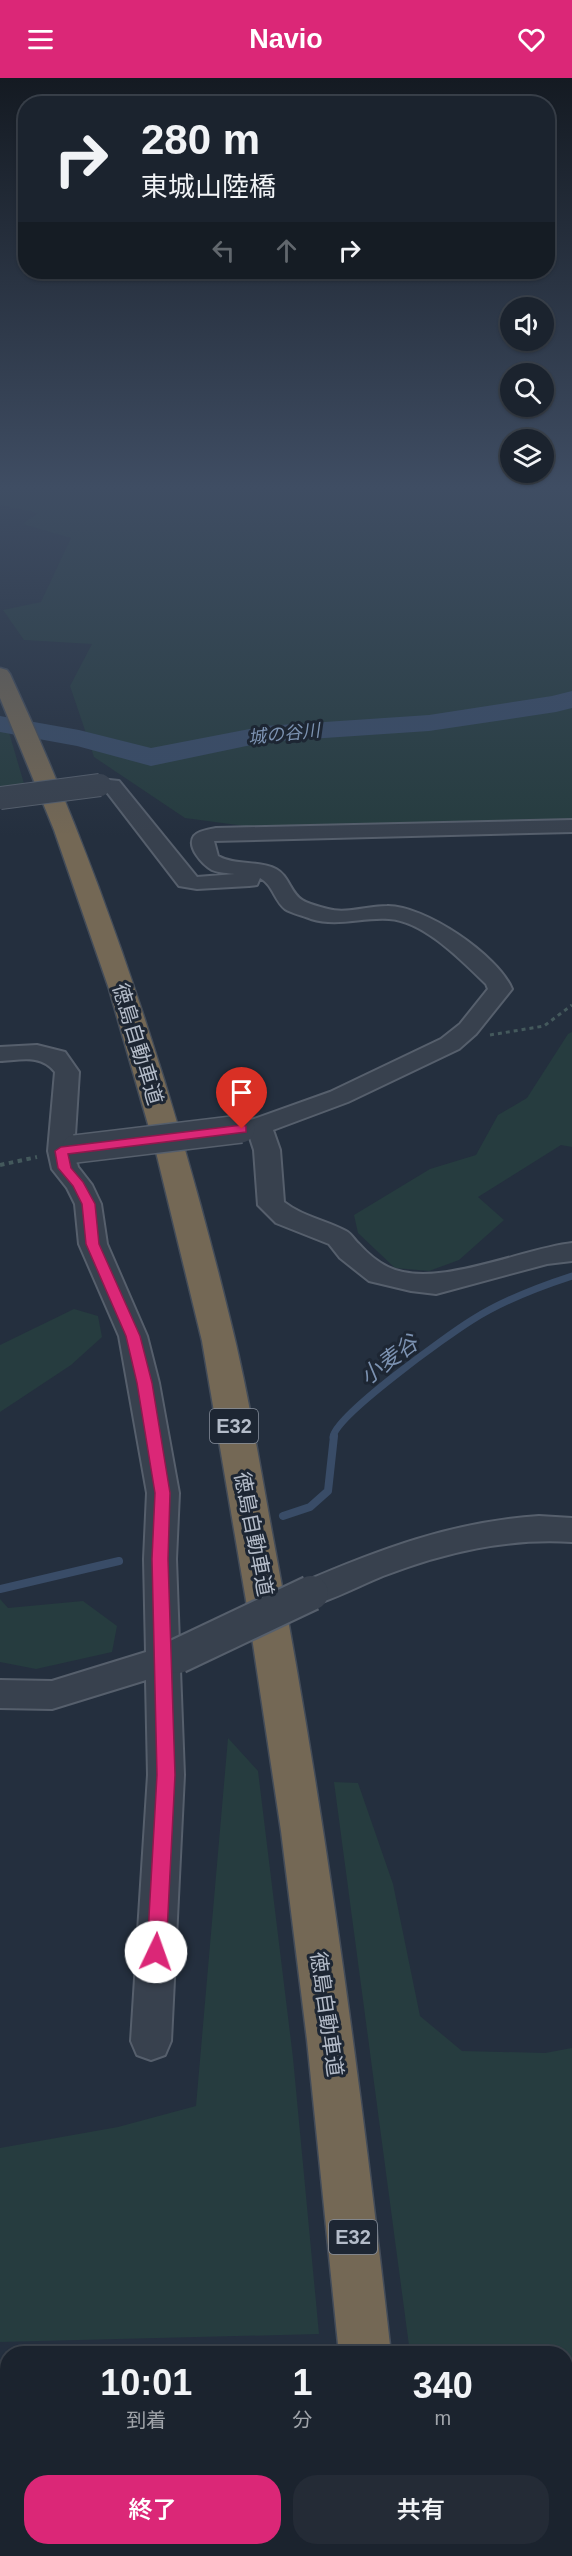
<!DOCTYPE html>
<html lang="ja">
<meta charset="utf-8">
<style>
:root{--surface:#1b232e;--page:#242b36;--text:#f1f3f6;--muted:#a0a4aa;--line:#39404a;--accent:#db2777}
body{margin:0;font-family:Arial,"Noto Sans JP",sans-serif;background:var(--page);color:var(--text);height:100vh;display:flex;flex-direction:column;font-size:22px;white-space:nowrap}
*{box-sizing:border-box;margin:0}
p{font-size:20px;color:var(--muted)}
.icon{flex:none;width:33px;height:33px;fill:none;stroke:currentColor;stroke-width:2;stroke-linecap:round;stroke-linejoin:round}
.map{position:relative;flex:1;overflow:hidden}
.details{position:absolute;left:0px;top:2268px;width:573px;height:210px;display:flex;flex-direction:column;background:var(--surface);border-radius:24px 24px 0 0;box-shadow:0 2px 4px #0004,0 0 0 2px var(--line)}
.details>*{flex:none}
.banner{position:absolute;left:18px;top:18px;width:537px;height:183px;border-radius:24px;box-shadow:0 2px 4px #0004,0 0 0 2px var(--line);background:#1b232e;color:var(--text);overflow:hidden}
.controls{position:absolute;left:500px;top:219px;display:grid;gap:12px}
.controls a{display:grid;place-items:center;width:54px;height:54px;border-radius:50%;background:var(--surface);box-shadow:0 2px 4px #0004,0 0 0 2px var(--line);font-size:30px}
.pin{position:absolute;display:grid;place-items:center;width:51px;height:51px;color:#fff;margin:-62px -26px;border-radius:50% 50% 50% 0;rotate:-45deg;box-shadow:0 0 6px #0007}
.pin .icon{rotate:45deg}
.me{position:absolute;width:66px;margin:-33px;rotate:3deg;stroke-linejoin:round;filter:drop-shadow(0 0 4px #0008)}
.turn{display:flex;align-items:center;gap:21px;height:126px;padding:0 24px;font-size:27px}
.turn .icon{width:78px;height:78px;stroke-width:2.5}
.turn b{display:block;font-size:42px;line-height:51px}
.lanes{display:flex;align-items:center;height:57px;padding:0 24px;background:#0003;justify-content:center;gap:30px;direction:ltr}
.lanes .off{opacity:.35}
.eta{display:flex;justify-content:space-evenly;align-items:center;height:102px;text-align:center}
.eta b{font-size:36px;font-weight:600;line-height:42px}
.action{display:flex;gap:12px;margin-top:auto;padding:12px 24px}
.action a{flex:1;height:69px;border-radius:24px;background:var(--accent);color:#fff;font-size:24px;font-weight:600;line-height:69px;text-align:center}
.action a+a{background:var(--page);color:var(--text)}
header{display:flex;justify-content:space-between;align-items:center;height:78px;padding:0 24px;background:var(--accent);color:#fff;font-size:27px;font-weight:600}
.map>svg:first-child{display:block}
.green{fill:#263c3f}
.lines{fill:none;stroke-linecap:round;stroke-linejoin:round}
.stream-far1{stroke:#394c67;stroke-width:7}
.stream{stroke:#394c67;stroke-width:8}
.river{fill:#394c67;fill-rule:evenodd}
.minor-casing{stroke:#565f6c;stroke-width:4}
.major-casing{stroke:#414a57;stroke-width:3}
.highway-casing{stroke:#434c59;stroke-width:3}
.path-far1{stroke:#44595c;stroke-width:3;stroke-dasharray:4 4;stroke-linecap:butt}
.path{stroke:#44595c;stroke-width:4;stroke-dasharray:4.5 4.5;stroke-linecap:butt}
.minor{fill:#38414e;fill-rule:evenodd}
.major{fill:#56606e;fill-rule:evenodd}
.highway{fill:#746855;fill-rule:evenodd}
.minor-bridge-far2-casing{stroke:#565f6c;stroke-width:24;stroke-linecap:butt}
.minor-bridge-far1-casing{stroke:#565f6c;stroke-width:30;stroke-linecap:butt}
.minor-bridge-casing{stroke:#565f6c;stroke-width:38;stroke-linecap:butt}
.minor-bridge-far2{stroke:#38414e;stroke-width:22}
.minor-bridge-far1{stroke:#38414e;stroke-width:27}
.minor-bridge{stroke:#38414e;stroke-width:34}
.route{fill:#db2777;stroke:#8e194d;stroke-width:1.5}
.labels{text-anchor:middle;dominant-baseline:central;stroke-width:6;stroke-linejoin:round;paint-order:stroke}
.far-water-label{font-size:18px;font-style:italic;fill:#7c92b1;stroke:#1d2633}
.shield{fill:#1d2633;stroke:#878f9c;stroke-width:1.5}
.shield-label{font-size:20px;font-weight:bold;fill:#b4bcc9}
.street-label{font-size:21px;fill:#b4bcc9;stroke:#1d2633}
.water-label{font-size:22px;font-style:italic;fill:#7c92b1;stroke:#1d2633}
</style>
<header><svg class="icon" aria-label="menu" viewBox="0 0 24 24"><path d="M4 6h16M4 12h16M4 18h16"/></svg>Navio<svg class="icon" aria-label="heart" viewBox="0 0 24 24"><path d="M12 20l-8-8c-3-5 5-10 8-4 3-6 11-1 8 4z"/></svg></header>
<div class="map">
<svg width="572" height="2478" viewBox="0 0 572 2478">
<rect width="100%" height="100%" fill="#242f3e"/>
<path class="green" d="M0,411H572V743L260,750L185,740L94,679L70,608L92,566L24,562L3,532L41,524L71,460L23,446L38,435L0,427Z
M0,637L8,651L25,709L0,714Z
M572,954V1069L561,1067L478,1119L504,1142L459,1182L429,1193L395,1190L358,1155L354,1137L430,1091L476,1077L498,1037L527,1020L568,956Z
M74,1231L98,1238L102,1259L71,1287L0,1334V1267Z
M0,1521L8,1530L83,1523L117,1548L112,1574L36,1591L0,1584Z
M228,1660L258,1693L293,1980L319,2256L0,2264V2070L118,2049L196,2028Z
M334,1704L358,1705L393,1806L420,1938L462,1973L545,1975L572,1970V2367H566V2276L410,2275Z"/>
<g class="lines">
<path class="stream-far1" d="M333,1359C336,1337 448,1257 472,1242C502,1223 538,1209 572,1198"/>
<path class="stream" d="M283,1438L310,1429L328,1413L334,1358
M0,1511L119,1483"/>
<path class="river" d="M572,613V630L556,634L429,653L265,664L151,688L77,668L0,654V638L79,652L151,670L265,648L429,637L552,618Z"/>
<g class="minor-casing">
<path id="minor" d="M100,701L119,703L197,799L235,796C228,795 219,795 212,792C203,787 186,769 194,758C198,753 210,751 216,750L572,742V754L214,763L218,778C236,788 258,782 276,791C289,798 290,814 302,822C308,826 320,829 328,831C346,836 368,828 387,828C424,827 498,877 512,911L476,956L459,971L348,1024L273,1052L280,1072L284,1124C303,1139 326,1142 346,1153C352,1156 354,1162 359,1166C366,1174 378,1184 388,1189C435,1212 520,1171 572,1165V1183L547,1186L436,1216L411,1213L369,1203L340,1180L329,1166L276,1145L258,1127L254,1072L249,1057L232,1056L228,1051L232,1046L254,1041L330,1014L441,961L460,946L488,911L486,906C462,883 424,843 389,841C362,839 338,849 311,841C304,838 291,835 285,831C274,822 273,807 260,800L257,807L249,808L197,811L179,808L106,713L93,711L90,707L93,703Z
M37,967L65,974L79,994L74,1073L78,1089L92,1107L101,1126L107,1166L147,1258L159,1305L179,1415L176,1481L179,1565L190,1568L195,1578L190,1588L180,1591L184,1697L171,1963L165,1977L151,1982L137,1977L131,1963L148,1697L146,1602L52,1631L0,1630V1602L52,1603L146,1574L144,1481L147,1415L119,1258L79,1166L75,1126L67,1110L52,1091L48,1073L55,994C41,976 21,982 0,983V969Z
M539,1438L572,1440V1464C506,1460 445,1474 383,1498C359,1508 336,1520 311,1528L299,1524L295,1515L299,1506C377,1472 454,1443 539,1438Z"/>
</g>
<g class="major-casing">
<path id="major" d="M566,2414H572V2470H566Z
M0,2441H8V2470H35L32,2478H0Z"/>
</g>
<g class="highway-casing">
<path id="highway" d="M0,590L7,592L10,596C105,802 175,1017 229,1237C249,1315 261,1396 276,1476C326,1741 361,2008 391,2276H339L307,1962L281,1753L250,1546L202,1263L156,1074L109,911L54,752L0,620Z
M356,2470H412L413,2478H357Z"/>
</g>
<path class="path-far1" d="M490,957L544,948L572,927"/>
<path class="path" d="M0,1087L37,1079"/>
<use href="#minor" class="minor"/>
<use href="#major" class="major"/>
<use href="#highway" class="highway"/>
<g class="minor-bridge-far2-casing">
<path id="minor-bridge-far2" d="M0,720L100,707"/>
</g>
<g class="minor-bridge-far1-casing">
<path id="minor-bridge-far1" d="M75,1071L241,1051"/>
</g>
<g class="minor-bridge-casing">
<path id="minor-bridge" d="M178,1578L311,1515"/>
</g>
<use href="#minor-bridge-far2" class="minor-bridge-far2"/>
<use href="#minor-bridge-far1" class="minor-bridge-far1"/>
<use href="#minor-bridge" class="minor-bridge"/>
</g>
<linearGradient id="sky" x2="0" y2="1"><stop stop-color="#141a22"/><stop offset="0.54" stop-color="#3f4d63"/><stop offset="1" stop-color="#3f4d63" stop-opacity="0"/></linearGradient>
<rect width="572" height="758" fill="url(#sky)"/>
<path class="route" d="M242,1047L246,1048V1054L68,1076L71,1090L83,1104L95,1126L99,1166L140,1258L152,1305L170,1415L168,1481L175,1697L166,1874L163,1880L156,1883L150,1880L147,1874L157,1697L152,1481L155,1415L137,1305L126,1258L86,1166L82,1126L73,1108L58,1090L55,1073L61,1069Z"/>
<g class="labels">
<g class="far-water-label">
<text transform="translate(284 656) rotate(-6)">城の谷川</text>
</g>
<g class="shield">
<rect x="210" y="1331" width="48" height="34" rx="4.5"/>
<rect x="329" y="2142" width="48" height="34" rx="4.5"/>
</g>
<g class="shield-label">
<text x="234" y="1348">E32</text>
<text x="353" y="2159">E32</text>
</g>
<g class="street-label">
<text transform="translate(138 966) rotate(73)">徳島自動車道</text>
<text transform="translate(254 1456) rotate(79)">徳島自動車道</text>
<text transform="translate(327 1936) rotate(82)">徳島自動車道</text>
</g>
<g class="water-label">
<text transform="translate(389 1282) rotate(-37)">小麦谷</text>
</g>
</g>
</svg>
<div class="controls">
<a><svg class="icon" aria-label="sound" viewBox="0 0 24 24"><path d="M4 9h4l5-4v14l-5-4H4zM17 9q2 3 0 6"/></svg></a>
<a><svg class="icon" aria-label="search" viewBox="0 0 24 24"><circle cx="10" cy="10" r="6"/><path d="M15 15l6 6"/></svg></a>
<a><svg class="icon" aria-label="layers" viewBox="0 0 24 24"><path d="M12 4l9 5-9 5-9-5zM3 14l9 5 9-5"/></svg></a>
</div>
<div class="pin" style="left:242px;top:1051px;background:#d93025"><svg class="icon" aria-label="arrive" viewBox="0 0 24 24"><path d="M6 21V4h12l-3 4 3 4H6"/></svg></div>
<svg class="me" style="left:156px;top:1874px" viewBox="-20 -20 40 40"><circle r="19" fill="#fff"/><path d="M0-13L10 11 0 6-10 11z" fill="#db2777"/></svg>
<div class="banner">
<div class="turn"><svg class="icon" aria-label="right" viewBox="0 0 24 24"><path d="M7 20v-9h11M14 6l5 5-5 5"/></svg><div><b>280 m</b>東城山陸橋</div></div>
<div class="lanes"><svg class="icon off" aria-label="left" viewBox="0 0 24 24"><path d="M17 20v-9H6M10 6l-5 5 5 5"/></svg><svg class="icon off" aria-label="ahead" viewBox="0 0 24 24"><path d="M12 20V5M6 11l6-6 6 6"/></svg><svg class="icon" aria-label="right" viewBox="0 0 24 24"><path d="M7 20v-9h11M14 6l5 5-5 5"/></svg></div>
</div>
<section class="details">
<div class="eta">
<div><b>10:01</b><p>到着</p></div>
<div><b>1</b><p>分</p></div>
<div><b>340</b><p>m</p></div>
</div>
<div class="action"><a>終了</a><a>共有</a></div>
</section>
</div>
